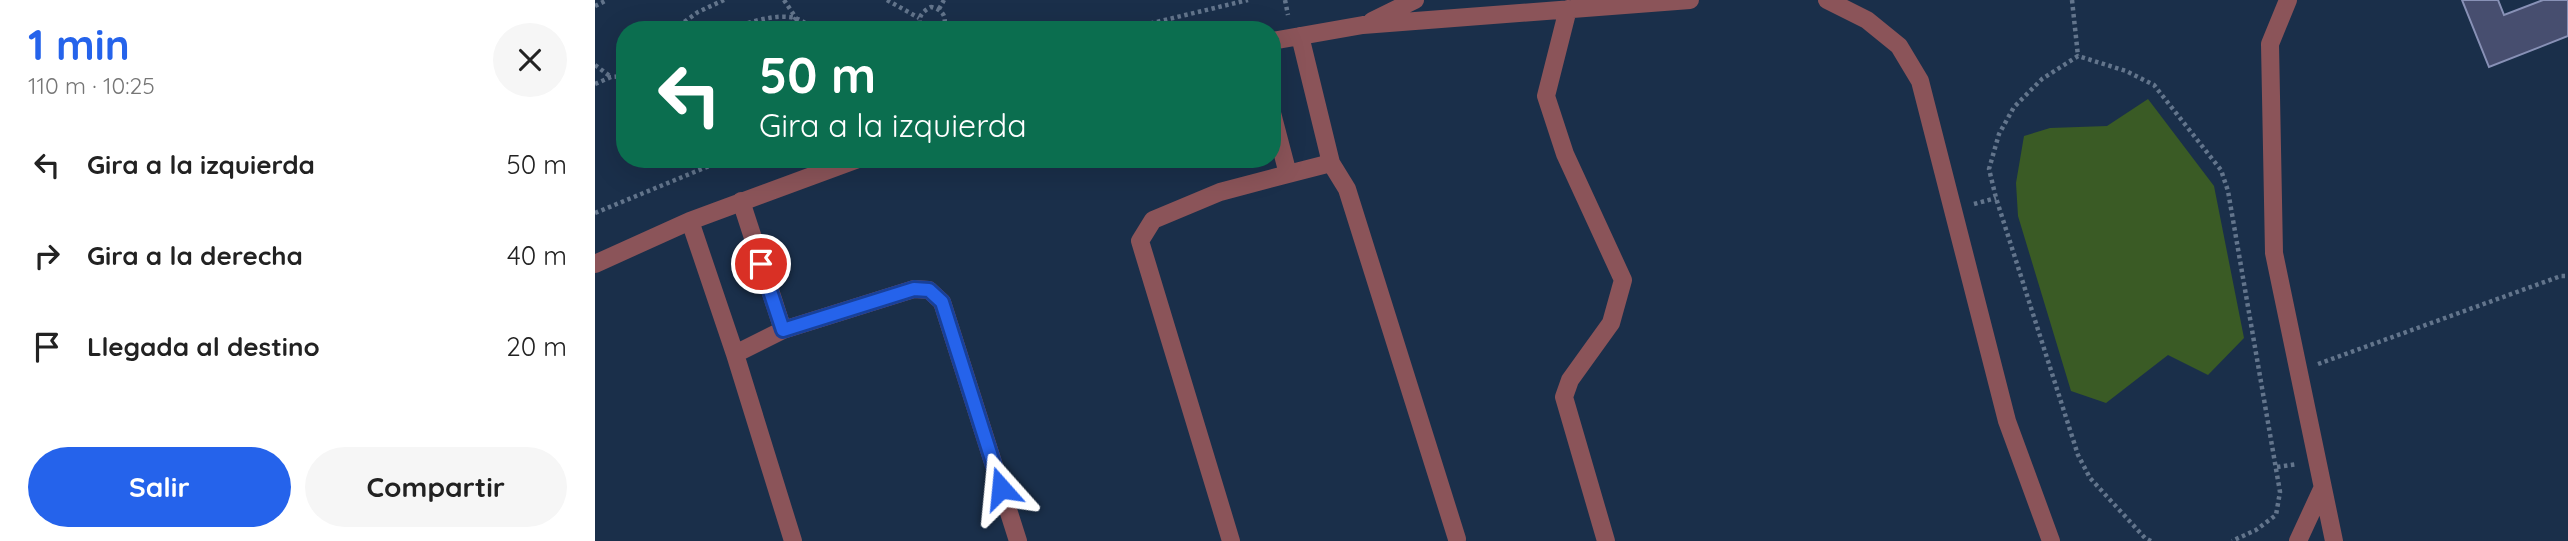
<!DOCTYPE html>
<html lang="es">
<meta charset="utf-8">
<style>
:root{--surface:#fff;--page:#f6f6f6;--text:#222;--muted:#767676;--accent:#2563eb}
body{margin:0;font-family:Quicksand,sans-serif;background:var(--page);color:var(--text);height:100vh;display:flex;flex-direction:column;font-size:26px;white-space:nowrap}
*{box-sizing:border-box;margin:0}
p{font-size:23px;color:var(--muted)}
.icon{flex:none;width:38px;height:38px;fill:none;stroke:currentColor;stroke-width:2;stroke-linecap:round;stroke-linejoin:round}
.map{position:relative;flex:1;overflow:hidden}
.panel{display:flex;flex-direction:column;background:var(--surface);width:595px}
.panel>*{flex:none}
.guide{position:absolute;left:21px;top:21px;width:665px;height:147px;border-radius:28px;box-shadow:0 7px 28px #0002;background:#0b6e4f;color:#fff;overflow:hidden}
.pin{position:absolute;display:grid;place-items:center;width:60px;height:60px;color:#fff;margin:-30px;border:4px solid #fff;border-radius:50%;box-shadow:0 2px 7px #0007}
.me{position:absolute;width:77px;margin:-38px;rotate:342deg;stroke-linejoin:round;filter:drop-shadow(0 0 5px #0008)}
.turn{display:flex;align-items:center;gap:24px;height:147px;padding:0 28px;font-size:32px}
.turn .icon{width:91px;height:91px;stroke-width:2.5}
.turn b{display:block;font-size:49px;line-height:60px}
.round{display:grid;place-items:center;flex:none;width:74px;height:74px;border-radius:37px;background:var(--page)}
.headline{display:flex;align-items:center;justify-content:space-between;height:119px;padding:0 28px}
h1{font-size:42px;font-weight:700;line-height:52px;color:var(--accent)}
.action{display:flex;gap:14px;margin-top:auto;padding:14px 28px}
.action a{flex:1;height:80px;border-radius:42px;background:var(--accent);color:#fff;font-size:28px;font-weight:700;line-height:80px;text-align:center}
.action a+a{background:var(--page);color:var(--text)}
ul{padding:0;list-style:none}
li{display:flex;align-items:center;gap:21px;height:91px;padding:0 28px}
li div{flex:1}
li b{display:block;font-size:26px}
li em{font-style:normal}
main{display:flex;flex:1;min-height:0}
.map>svg:first-child{display:block}
.green{fill:#3a5b25}
.building{fill:#474e6f;stroke:#8891b6;stroke-width:2}
.lines{fill:none;stroke-linecap:round;stroke-linejoin:round}
.path{stroke:#63758c;stroke-width:4.5;stroke-dasharray:3.5 3.5;stroke-linecap:butt}
.minor{stroke:#8b5459;stroke-width:18}
.route-casing{stroke:#184099;stroke-width:18}
.route{stroke:#2563eb;stroke-width:12}
</style>
<main>
<section class="panel">
<div class="headline"><div><h1>1 min</h1><p>110 m · 10:25</p></div><a class="round"><svg class="icon" aria-label="close" viewBox="0 0 24 24"><path d="M6 6l12 12M18 6L6 18"/></svg></a></div>
<ul>
<li><svg class="icon" aria-label="left" viewBox="0 0 24 24"><path d="M17 20v-9H6M10 6l-5 5 5 5"/></svg><div><b>Gira a la izquierda</b></div><em>50 m</em></li>
<li><svg class="icon" aria-label="right" viewBox="0 0 24 24"><path d="M7 20v-9h11M14 6l5 5-5 5"/></svg><div><b>Gira a la derecha</b></div><em>40 m</em></li>
<li><svg class="icon" aria-label="arrive" viewBox="0 0 24 24"><path d="M6 21V4h12l-3 4 3 4H6"/></svg><div><b>Llegada al destino</b></div><em>20 m</em></li>
</ul>
<div class="action"><a>Salir</a><a>Compartir</a></div>
</section>
<div class="map">
<svg width="1973" height="541" viewBox="0 0 1973 541">
<rect width="100%" height="100%" fill="#1a2f4a"/>
<path class="green" d="M1553,99L1619,186L1649,338L1613,375L1573,355L1511,403L1476,391L1423,216L1421,183L1429,136L1455,128L1512,126Z"/>
<path class="building" d="M1867,0H1903L1909,15L1948,0H1973V36L1894,67Z"/>
<g class="lines">
<path class="path" d="M189,0L201,18L189,30
M292,0L324,18
M690,0L693,15
M1477,0L1483,56
M0,6L12,0
M344,9L349,0
M78,30L103,12L129,0
M133,30C150,23 182,13 200,18C207,20 214,26 220,30
M329,30C320,20 326,12 336,7C349,10 353,18 347,30
M528,30L653,0
M0,65L16,77
M0,84L16,77L30,76
M1379,204L1401,198
M0,213L131,159
M1723,364L1966,276H1973
M1682,467L1702,464
M1556,541L1550,538L1495,478L1483,455L1401,198L1394,169L1404,134L1419,107L1447,79L1483,56L1531,71L1559,85L1626,170L1633,191L1685,492L1681,515L1661,530L1637,541"/>
<path class="minor" d="M1232,0L1272,20L1304,46L1325,81L1412,421L1456,541
M1693,0L1675,44L1679,253L1739,541
M973,9L951,96L970,154L1028,280L1016,323L975,380L969,397L1011,541
M777,21L820,0
M705,36L736,163
M677,41L768,25L1095,0
M693,174L736,163L752,189L862,539
M146,201L188,330
M95,221L140,354L198,541
M0,264L95,221L263,159
M140,354L188,330L319,289L334,290L347,302L423,541
M636,541L545,241L558,220L625,192L693,174L677,113
M1703,541L1727,489"/>
</g>
<g class="lines">
<g class="route-casing">
<path id="route" d="M166,264L188,330L319,289L334,290L347,302L406,488"/>
</g>
<use href="#route" class="route"/>
</g>
</svg>
<div class="pin" style="left:166px;top:264px;background:#d93025"><svg class="icon" aria-label="arrive" viewBox="0 0 24 24"><path d="M6 21V4h12l-3 4 3 4H6"/></svg></div>
<svg class="me" style="left:406px;top:488px" viewBox="-20 -20 40 40"><path d="M0-17L14 15 0 8-14 15z" fill="#2563eb" stroke="#fff" stroke-width="4"/></svg>
<div class="guide">
<div class="turn"><svg class="icon" aria-label="left" viewBox="0 0 24 24"><path d="M17 20v-9H6M10 6l-5 5 5 5"/></svg><div><b>50 m</b>Gira a la izquierda</div></div>
</div>
</div>
</main>
